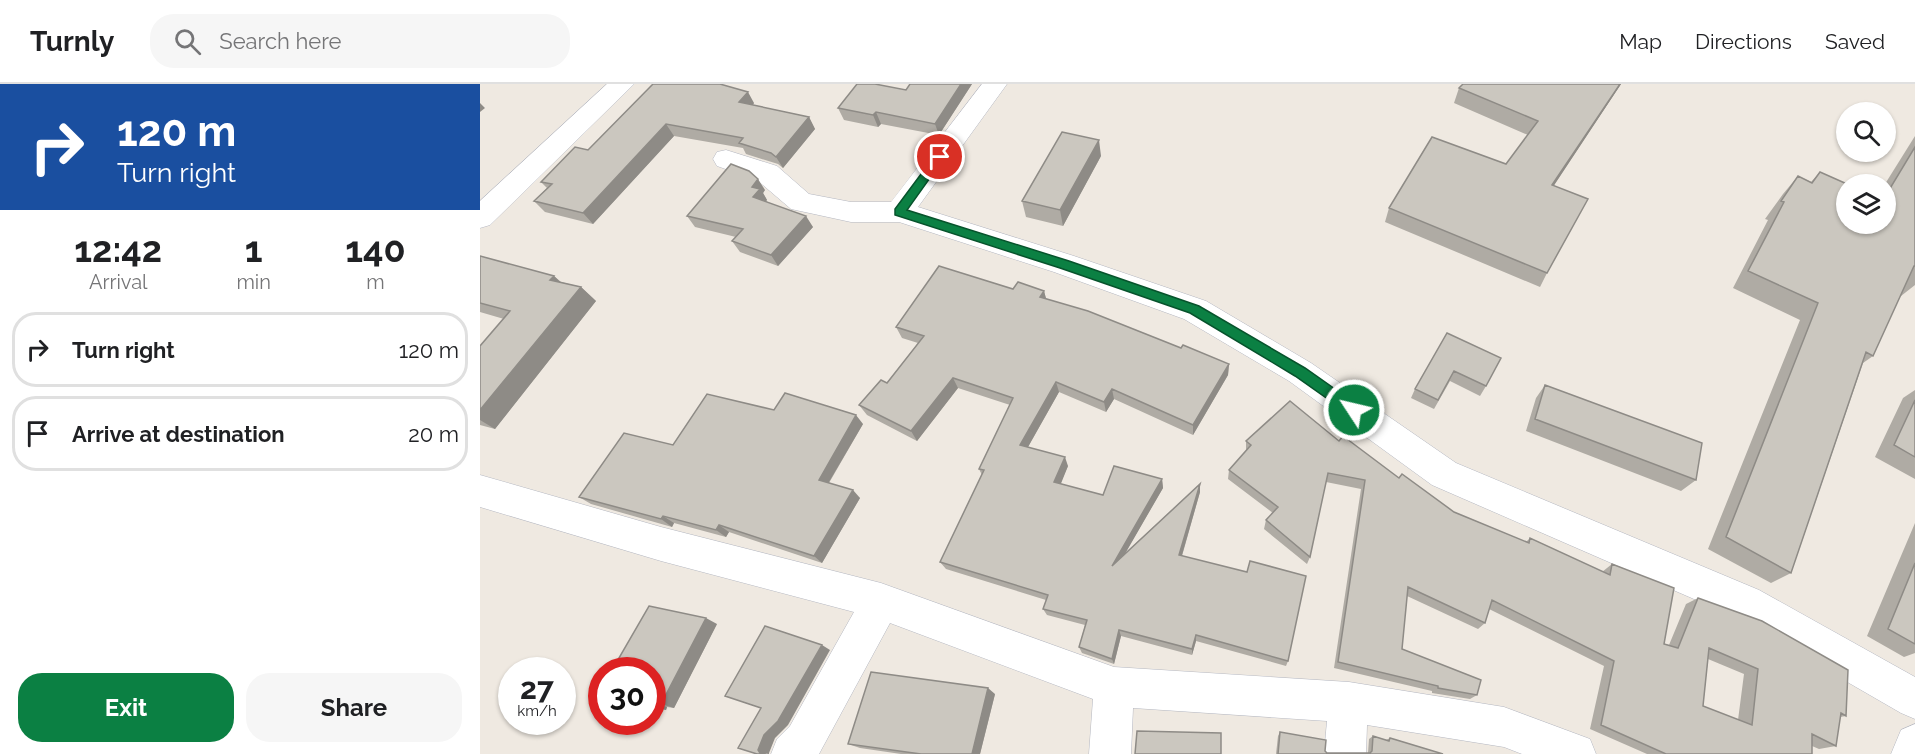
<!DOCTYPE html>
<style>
:root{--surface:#fff;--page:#f6f6f6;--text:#202124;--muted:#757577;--line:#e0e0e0;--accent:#0b8043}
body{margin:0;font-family:Raleway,sans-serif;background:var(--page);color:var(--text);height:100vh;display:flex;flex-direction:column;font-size:22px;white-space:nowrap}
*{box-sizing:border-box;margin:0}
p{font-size:20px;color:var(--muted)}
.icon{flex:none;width:33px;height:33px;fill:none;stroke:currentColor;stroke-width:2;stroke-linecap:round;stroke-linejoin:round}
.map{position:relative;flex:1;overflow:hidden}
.drawer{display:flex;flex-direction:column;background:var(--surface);width:480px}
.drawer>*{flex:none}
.banner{background:#1a4fa0;color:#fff;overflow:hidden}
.controls{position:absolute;left:1356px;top:18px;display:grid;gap:12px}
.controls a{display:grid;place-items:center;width:60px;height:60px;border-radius:50%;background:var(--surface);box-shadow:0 2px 4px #0004;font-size:30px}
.speed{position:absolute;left:18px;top:573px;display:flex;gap:12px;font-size:30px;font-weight:700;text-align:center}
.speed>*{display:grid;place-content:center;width:78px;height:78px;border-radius:50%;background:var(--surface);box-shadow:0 2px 4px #0004;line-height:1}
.speed small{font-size:15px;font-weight:400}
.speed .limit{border:9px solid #d22;background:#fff;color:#111}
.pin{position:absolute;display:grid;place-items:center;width:51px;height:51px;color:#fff;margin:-26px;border:3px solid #fff;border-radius:50%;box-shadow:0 2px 6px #0007}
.me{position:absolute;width:66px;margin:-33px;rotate:305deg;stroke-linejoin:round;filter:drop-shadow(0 0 4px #0008)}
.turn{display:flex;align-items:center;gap:21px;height:126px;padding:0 18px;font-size:27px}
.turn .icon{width:78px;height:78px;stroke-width:2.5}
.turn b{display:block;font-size:42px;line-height:51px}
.eta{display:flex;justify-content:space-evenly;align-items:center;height:102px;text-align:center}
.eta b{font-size:36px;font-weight:700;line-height:42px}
.cta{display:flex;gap:12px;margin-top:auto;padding:12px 18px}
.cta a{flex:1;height:69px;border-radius:24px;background:var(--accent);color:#fff;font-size:24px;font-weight:700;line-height:69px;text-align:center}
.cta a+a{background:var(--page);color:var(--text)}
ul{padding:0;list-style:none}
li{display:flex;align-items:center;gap:18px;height:75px;margin:0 12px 9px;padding:0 6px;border:3px solid var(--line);border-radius:24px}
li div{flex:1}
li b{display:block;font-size:22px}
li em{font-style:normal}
header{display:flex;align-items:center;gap:36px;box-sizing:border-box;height:84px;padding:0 30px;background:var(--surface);border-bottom:2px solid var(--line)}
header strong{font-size:28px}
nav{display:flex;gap:33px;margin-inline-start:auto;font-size:21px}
.search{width:420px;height:54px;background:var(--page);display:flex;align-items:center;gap:15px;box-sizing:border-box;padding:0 21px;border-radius:24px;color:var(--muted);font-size:22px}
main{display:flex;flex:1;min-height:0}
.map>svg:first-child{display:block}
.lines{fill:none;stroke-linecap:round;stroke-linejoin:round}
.minor-casing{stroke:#b4b7c1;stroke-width:1}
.minor{fill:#fff;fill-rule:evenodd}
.wall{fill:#afaba4;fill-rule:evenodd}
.shaded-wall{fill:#8e8b86}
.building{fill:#cbc7bf;stroke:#8e8b86;stroke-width:1.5;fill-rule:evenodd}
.route{fill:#0b8043;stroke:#07532c;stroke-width:1.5}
</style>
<header>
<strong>Turnly</strong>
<div class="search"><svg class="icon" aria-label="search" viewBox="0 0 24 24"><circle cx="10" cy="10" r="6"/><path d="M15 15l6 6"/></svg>Search here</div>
<nav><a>Map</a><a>Directions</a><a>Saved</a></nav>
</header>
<main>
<section class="drawer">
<div class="banner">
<div class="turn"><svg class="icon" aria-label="right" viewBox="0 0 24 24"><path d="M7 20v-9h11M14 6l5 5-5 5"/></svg><div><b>120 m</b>Turn right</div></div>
</div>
<div class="eta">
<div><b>12:42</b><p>Arrival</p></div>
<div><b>1</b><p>min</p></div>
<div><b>140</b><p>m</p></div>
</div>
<ul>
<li><svg class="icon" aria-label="right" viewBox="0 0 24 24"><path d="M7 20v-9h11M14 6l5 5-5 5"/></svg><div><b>Turn right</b></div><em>120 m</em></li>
<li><svg class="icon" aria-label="arrive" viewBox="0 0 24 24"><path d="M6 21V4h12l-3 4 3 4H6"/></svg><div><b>Arrive at destination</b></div><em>20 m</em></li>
</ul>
<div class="cta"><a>Exit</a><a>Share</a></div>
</section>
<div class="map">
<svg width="1435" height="670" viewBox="0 0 1435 670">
<rect width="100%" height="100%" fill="#efe9e1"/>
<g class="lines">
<g class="minor-casing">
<path id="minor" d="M127,0H154L10,141L0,144V117Z
M502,0H527L438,123L594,172L726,217L831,279L976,379L1279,506L1435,593V635L1421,629L1253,532L952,401L809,297L704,235L574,188L419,138H371L311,125L277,96L237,82L233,75L237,68L246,66L297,82L329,110L371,118H411Z
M0,391L181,443L401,499L634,583L869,598L1024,623L1110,655L1116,670H1042L1024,663L887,641L886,670H844L847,637L653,624L651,670H609L613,615L410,539L339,670H291L297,655L310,642L374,528L181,477L0,423Z
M1435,640V670H1411L1421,646Z"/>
</g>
<use href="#minor" class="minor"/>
</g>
<path class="wall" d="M173,0L274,19L273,21L329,33L335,45L303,84L298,80L266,70L263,64L194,52L113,140L65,128L54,117L67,104L61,98L108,66Z
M492,0L459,51L401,40L398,43L364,36L358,24L426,6Z
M983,0H1141L1074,101L1067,189L1060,203L905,138L909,124L1026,80L1048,51L974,19L979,4Z
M1435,52V201L1421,212V210L1393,272L1383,279L1311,489L1291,499L1228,465L1320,236L1253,204L1288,136L1285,135L1303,110L1318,92L1331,98L1340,88L1406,140L1405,100Z
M621,72L583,142L546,133L542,117Z
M285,106L283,109L287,116L286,117L333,143L298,182L260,168L252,157L256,153L215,143L207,132Z
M0,172L74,192L81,198L101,203L116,217L15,345L0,341V262L24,235L0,228Z
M533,205L564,207L566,215L701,264L749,280L748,291L713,351L634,315L626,328L579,308L548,363L588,382L580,400L623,411L682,395L683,404L645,469L720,400V408L702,472L808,577L806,582L716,557L712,571L641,552L634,580L602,569L599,563L605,541L567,531L563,525L566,516L466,485L460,478L502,391L499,385L530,321L478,304L437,357L387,331L379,321L407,299L438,259L422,254L416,243Z
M967,249L1006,302L1000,312L970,297L954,325L931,314L935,305Z
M1065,301L1216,396L1201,407L1046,347L1056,314Z
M1435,306V395L1395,373L1423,314Z
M294,326L383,340L349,399L380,414L342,479L249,448L246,453L194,439L192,443L111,420L99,413Z
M766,357H859L974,428L1046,458L1050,454L1122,488L1132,480L1184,560L1189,561L1206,520L1218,514L1366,632L1360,633L1356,662L1339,665L1332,662V670H1167L1110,645L1124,582L1009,525L1005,539L998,545L927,512L922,565L997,611L990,615L952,609V607L854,584L881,405L846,398L830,473L827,480L784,445L786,436L793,429L748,395L749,386L766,367ZM1228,575L1264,590L1258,636L1223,622Z
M1435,439V569L1424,573L1387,552Z
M237,540L194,624L187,623L186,626L172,623V586Z
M515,610L500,670H421L380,664L368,660Z
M800,648L845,667L847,669H888L889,655L893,652L906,656L910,654L963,670H796L798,652Z"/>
<path class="shaded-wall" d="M481,0H492L459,51L455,40Z
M1140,0H1141L1065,115L1072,101Z
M268,8L274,19L266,29L259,18Z
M0,19L5,24L0,28Z
M396,28L401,40L398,43L393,31Z
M329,33L335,45L303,84L296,73Z
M186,40L194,52L113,140L103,129Z
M619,56L621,72L583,142L580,126Z
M278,95L285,106L283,109L287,116L280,124L273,113L272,103Z
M326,132L333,143L298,182L291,171Z
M74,192L90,207L70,196Z
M101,203L116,217L15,345L0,336V326Z
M564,207L567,218L560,213Z
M749,280L748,291L713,351V341Z
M473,294L478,304L437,357L431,347Z
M576,298L579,308L544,370L540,361Z
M632,305L634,315L626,328L624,318Z
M376,331L383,340L346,403L339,396Z
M585,373L588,382L578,407L574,398Z
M682,395L683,404L634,489L632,482Z
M720,400V408L700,478L699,471Z
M373,406L380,414L342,479L334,472Z
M183,432L194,439L192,443L181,435Z
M239,441L249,448L246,453L236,446Z
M226,534L237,540L194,624L181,620Z
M639,546L641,552L634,580L632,575Z
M716,551V557L712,571V565Z
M342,561L350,566L308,641L295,654L289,669V670L280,669L278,666L284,651Z
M508,604L515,610L500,670H492Z
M174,619L187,623L186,626L173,622Z"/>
<path class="building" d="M173,0H240L268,8L259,18L329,33L296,73L291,69L259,59L263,54L186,40L103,129L54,117L72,100L61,98L95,63L108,66Z
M377,0H395L426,6L430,0H481L455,40L396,28L393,31L358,24Z
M983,0H1140L1072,101L1108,115L1067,189L909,124L952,53L1026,80L1058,37L979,4Z
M582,48L619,56L580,126L542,117Z
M1435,63V182H1434L1393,272L1386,268L1311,489L1246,453L1338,219L1268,187L1304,118L1301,117L1318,92L1332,99L1340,88L1367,100H1366V140H1406V111Z
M251,80L269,87L278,95L272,103L280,105L273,113L326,132L291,171L252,157L263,145L207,132Z
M0,172L74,192L70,196L101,203L0,326V262L30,227L0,219Z
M459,182L533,205L538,198L564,207L560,213L608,227L701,264L703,261L749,280L713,341L632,305L624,318L576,298L540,361L585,373L574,398L623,411L634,382L682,395L632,482L720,400L699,471L767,488L770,477L826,492L808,577L716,551L712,565L639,546L632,575L599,563L607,536L563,525L568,511L460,478L504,386L499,385L533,314L473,294L431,347L379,321L401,296L407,299L444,252L416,243Z
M967,249L1021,274L1006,302L974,287L958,316L935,305Z
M1065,301L1222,359L1216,396L1055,335Z
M305,309L376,331L339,396L373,406L334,472L239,441L236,446L183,432L181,435L99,413L144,349L193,361L227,310L294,326Z
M1435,316V373L1414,361Z
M810,317L859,357L863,352L919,394L922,390L974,428L1049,459L1050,454L1130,491L1132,480L1194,504L1184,560L1198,564L1218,514L1282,537L1368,586L1366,632L1361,629L1356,662L1332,650V670H1186L1121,641L1134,577L1012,516L1005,539L928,503L922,565L1001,596L997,611L958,604V602L858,578L885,396L848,389L830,473L786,436L798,423L749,386L771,361L766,357ZM1229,564L1278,585L1272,641L1223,622Z
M1435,479V560L1408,545Z
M169,522L226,534L181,620L174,619L173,622L172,586H132Z
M285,542L342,561L298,637L284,651L278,666L280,669L286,670H277L258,664L281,624L245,612Z
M391,588L508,604L492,670H441L368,660Z
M657,647L741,649V670H655Z
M800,648L846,656L845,667L847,669H890L892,667L893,652L909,657L910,654L963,670H798Z"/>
<path class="route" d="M460,69L465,73L427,126L589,177L719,222L825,284L879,322L881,326L879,330H869L815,292L710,229L580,184L415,131V125L456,70Z"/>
</svg>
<div class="controls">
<a><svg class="icon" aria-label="search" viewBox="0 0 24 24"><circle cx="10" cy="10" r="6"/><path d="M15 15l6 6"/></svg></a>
<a><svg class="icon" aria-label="layers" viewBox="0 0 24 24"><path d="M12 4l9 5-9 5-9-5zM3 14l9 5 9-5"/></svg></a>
</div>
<div class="speed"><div>27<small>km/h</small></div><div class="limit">30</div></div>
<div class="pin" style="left:460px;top:73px;background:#d93025"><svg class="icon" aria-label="arrive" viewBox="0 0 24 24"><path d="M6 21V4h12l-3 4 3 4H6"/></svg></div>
<svg class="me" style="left:874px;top:326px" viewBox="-20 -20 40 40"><circle r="17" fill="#0b8043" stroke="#fff" stroke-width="3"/><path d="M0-11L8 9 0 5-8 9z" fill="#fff"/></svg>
</div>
</main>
